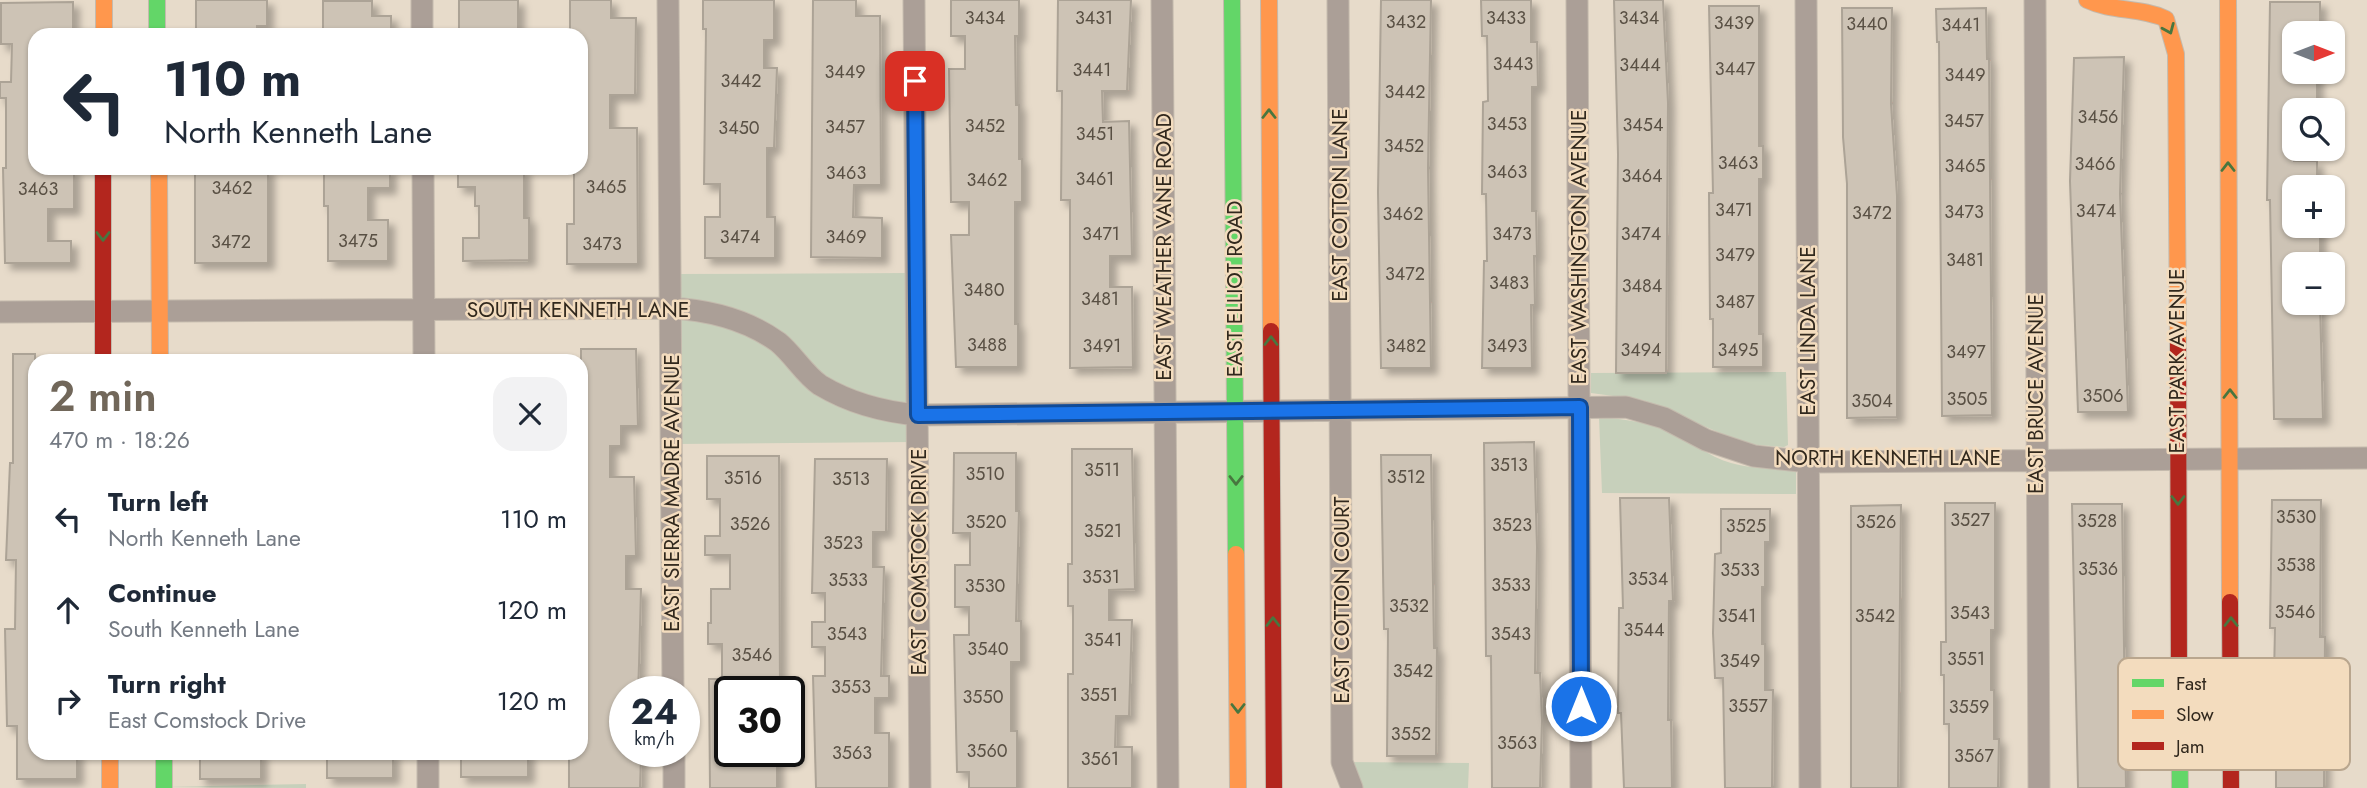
<!DOCTYPE html>
<meta charset="utf-8">
<style>
:root{--surface:#fff;--page:#f2f2f3;--text:#1f2937;--muted:#747a83;--accent:#71675a}
body{margin:0;font-family:Jost,sans-serif;background:var(--page);color:var(--text);height:100vh;display:flex;flex-direction:column;font-size:26px;white-space:nowrap}
*{box-sizing:border-box;margin:0}
p{font-size:23px;color:var(--muted)}
.icon{flex:none;width:38px;height:38px;fill:none;stroke:currentColor;stroke-width:2;stroke-linecap:round;stroke-linejoin:round}
.map{position:relative;flex:1;overflow:hidden}
.side{position:absolute;left:28px;top:354px;width:560px;height:406px;display:flex;flex-direction:column;background:var(--surface);border-radius:21px;box-shadow:0 2px 5px #0004}
.side>*{flex:none}
.banner{position:absolute;left:28px;top:28px;width:560px;height:147px;border-radius:21px;box-shadow:0 2px 5px #0004;background:#fff;color:var(--text);overflow:hidden}
.needle{width:46px;rotate:90deg}
.buttons{position:absolute;left:2282px;top:21px;display:grid;gap:14px}
.buttons a{display:grid;place-items:center;width:63px;height:63px;border-radius:14px;background:var(--surface);box-shadow:0 2px 5px #0004;font-size:35px}
.speed{position:absolute;left:609px;top:676px;display:flex;gap:14px;font-size:35px;font-weight:700;text-align:center}
.speed>*{display:grid;place-content:center;width:91px;height:91px;border-radius:50%;background:var(--surface);box-shadow:0 2px 5px #0004;line-height:1}
.speed small{font-size:18px;font-weight:400}
.speed .limit{border:4px solid #111;border-radius:10px;background:#fff;color:#111}
.pin{position:absolute;display:grid;place-items:center;width:60px;height:60px;color:#fff;margin:-30px;border-radius:14px;box-shadow:0 4px 10px #0006}
.me{position:absolute;width:77px;margin:-38px;rotate:0deg;stroke-linejoin:round;filter:drop-shadow(0 0 5px #0008)}
.turn{display:flex;align-items:center;gap:24px;height:147px;padding:0 21px;font-size:32px}
.turn .icon{width:91px;height:91px;stroke-width:2.5}
.turn b{display:block;font-size:49px;line-height:60px}
.round{display:grid;place-items:center;flex:none;width:74px;height:74px;border-radius:21px;background:var(--page)}
.overview{display:flex;align-items:center;justify-content:space-between;height:119px;padding:0 21px}
h1{font-size:42px;font-weight:600;line-height:52px;color:var(--accent)}
ul{padding:0;list-style:none}
li{display:flex;align-items:center;gap:21px;height:91px;padding:0 21px}
li div{flex:1}
li b{display:block;font-size:26px}
li em{font-style:normal}
.map>svg:first-child{display:block}
.green{fill:#c7d0bb}
.building{fill:#cdc3b5;stroke:#aca396;stroke-width:2;filter:url(#shadow)}
.lines{fill:none;stroke-linecap:round;stroke-linejoin:round}
.street-casing{stroke:#c4baad;stroke-width:23}
.fast-casing{stroke:#c4baad;stroke-width:18}
.slow-casing{stroke:#c4baad;stroke-width:18}
.jam-casing{stroke:#c4baad;stroke-width:18}
.street{stroke:#ab9f97;stroke-width:21}
.fast{stroke:#63d668;stroke-width:16}
.slow{stroke:#ff974d;stroke-width:16}
.jam{stroke:#b3261e;stroke-width:16}
.oneway{stroke:#48763f}
.route-casing{stroke:#114b97;stroke-width:18}
.route{stroke:#1a73e8;stroke-width:12}
.labels{text-anchor:middle;dominant-baseline:central;stroke-width:5;stroke-linejoin:round;paint-order:stroke}
.number-label{font-size:18px;fill:#595044}
.street-label{font-size:21px;fill:#31281d;stroke:#f3dcbe}
.key{fill:#f3dcbe;stroke:#b9a68e;stroke-width:2}
.key-label{font-size:19px;fill:#31281d}
</style>
<div class="map">
<svg width="2367" height="788" viewBox="0 0 2367 788">
<defs>
<filter id="shadow"><feDropShadow dx="6" dy="6" stdDeviation="3.5" flood-color="#0004"/></filter>
</defs>
<rect width="100%" height="100%" fill="#e7dbca"/>
<path class="green" d="M911,273L912,442L677,444L676,274Z
M1786,372L1788,445L1784,447L1746,444L1643,400L1591,393V373Z
M1599,417C1623,419 1647,422 1669,431C1691,440 1708,457 1731,463C1752,469 1775,469 1796,469V494L1602,493Z
M1342,762L1469,763L1468,788H1342Z
M306,784V788L164,787Z"/>
<path class="building" d="M196,0H267V26H257V35H196Z
M459,0H518V35H459Z
M570,0H611V18H636L635,95H610V128H637L638,264H567V224H574V168H581V35H570Z
M703,0H774V40H764V68H777L774,148H767V217H775V258H705V217H720V184H704L706,29H703Z
M813,0H856V16H880L881,185H854L853,217L882,218V258L811,257Z
M951,0H1019V36H1015L1016,105H1019V159H1022V202H1015V324H1018V367H956L951,235H969V202H951L949,69H965V36H951Z
M1058,0H1131L1127,91H1102L1103,122L1129,121L1132,256H1110V287H1132L1133,367L1070,368V200H1061L1062,91H1057Z
M1381,0H1431L1428,168L1431,368H1381L1378,192Z
M1481,0H1531V42H1537L1538,87H1532V211H1536L1537,256H1534L1535,305H1531L1532,368H1482L1484,261H1487L1486,194H1482L1483,102L1488,101L1487,36H1482Z
M1614,0H1663L1668,103L1666,373H1616L1618,154Z
M323,1H372V16H391V35H323Z
M73,2V35H35V168H74V209H48V241H71V263H5L3,168H6V98H0V82H11L12,44H1V3Z
M2270,2H2320V33H2294V72H2317V110H2294V161H2317V187H2294V226H2320V254H2294V303H2320L2323,419H2274L2270,200H2267Z
M1709,6H1759V146H1763V179H1759V334H1763V367H1713V319H1710L1709,193H1713Z
M1842,8H1892L1891,104L1897,196V417L1847,418V184L1843,137Z
M1986,8L1987,59H1989L1992,415L1942,416L1939,42H1937L1936,9Z
M2124,57L2120,194L2128,412H2078L2070,181L2074,58Z
M195,168H268V263H195Z
M324,168H390V188H368V220H388V261H328V206H324Z
M458,168H524V218H529V260L463,261V238H479V206H475V187H458Z
M581,349H636L638,426H621V446H610V477H634L636,556H626V589H641L639,665L638,691H625V751L626,755H641L640,788H569V752H581Z
M13,354H35V752H77V779H17V726H7L5,629H15L16,560H6L10,463H13Z
M1534,442L1537,547L1535,673H1540L1542,721L1540,788H1492L1491,656H1486L1484,443Z
M1072,449H1132L1135,589L1109,590V620H1132L1129,716H1116L1115,747H1132V788H1068V674H1073V606H1068V564H1072Z
M954,453H1016V511H1019L1016,621H1021V662H1011V731H1017V788H969V772H957L954,635H969V607H955V565H970V533H953Z
M1381,455H1431L1434,648H1437L1436,756H1387L1388,629H1384Z
M707,456H779L780,691H730V751H777V788H710L709,679H722V644H708V623H711V589H730V555H705V536H720V499H707Z
M815,459H887L886,532H873V567H884L881,676H889V698H875V733H889V788H816L813,676H825V647H812V622H825V593H812Z
M1620,498H1669L1673,601H1669L1668,720H1671L1672,788H1624L1621,713H1618L1619,608H1623Z
M2272,500H2321L2320,637H2325L2324,788H2276V722H2273L2275,628H2270Z
M1945,503H1995V630H1991V690H1994V739H1999L1998,788H1949V724H1944V675H1941V642H1946Z
M2072,504H2122L2126,788H2078Z
M1901,505L1898,788H1851V506Z
M1721,509H1770V542H1765V587H1762V644H1765V690H1773L1772,788H1725L1723,678H1715L1713,633L1715,554L1721,553Z
M200,752H261V779H200Z
M327,752L393,753V778H327Z
M479,752H528V777H461V754Z"/>
<g class="lines">
<g class="street-casing">
<path id="street" d="M422,0V35
M668,0L673,691
M914,0L920,788
M1162,0L1168,788
M1338,0L1342,762L1352,788
M1577,0L1581,788
M1806,0L1810,788
M2035,0L2039,788
M423,168L424,360
M0,312L670,308C708,310 746,319 778,342C793,354 804,374 820,385C850,403 884,412 918,415L1626,407L1664,418L1706,440L1754,456L1809,462L2367,458
M674,751V788
M428,752V788"/>
</g>
<g class="fast-casing">
<path id="fast" d="M157,0V35
M1232,0L1236,554
M2179,676L2180,788
M164,752V788"/>
</g>
<g class="slow-casing">
<path id="slow" d="M104,0V35
M1269,0L1271,331
M2087,0C2112,12 2141,7 2166,19L2176,54L2178,344
M2228,0L2230,602
M159,168L160,360
M1236,554L1238,788
M110,752V788"/>
</g>
<g class="jam-casing">
<path id="jam" d="M103,168V360
M1271,331L1274,788
M2178,344L2179,676
M2230,602L2231,788"/>
</g>
<use href="#street" class="street"/>
<use href="#fast" class="fast"/>
<use href="#slow" class="slow"/>
<use href="#jam" class="jam"/>
</g>
<defs><path id="oneway-chevron" d="M-2-3.5L2.5 0L-2 3.5" fill="none" stroke-width="1.6" stroke-linecap="round" stroke-linejoin="round" transform="scale(1.75)"/></defs>
<g class="oneway">
<use href="#oneway-chevron" transform="translate(2169 29) rotate(67)"/>
<use href="#oneway-chevron" transform="translate(1269 114) rotate(-90)"/>
<use href="#oneway-chevron" transform="translate(2228 167) rotate(-90)"/>
<use href="#oneway-chevron" transform="translate(103 236) rotate(90)"/>
<use href="#oneway-chevron" transform="translate(1271 341) rotate(-90)"/>
<use href="#oneway-chevron" transform="translate(2230 394) rotate(-90)"/>
<use href="#oneway-chevron" transform="translate(1236 480) rotate(90)"/>
<use href="#oneway-chevron" transform="translate(2178 500) rotate(90)"/>
<use href="#oneway-chevron" transform="translate(1273 622) rotate(-90)"/>
<use href="#oneway-chevron" transform="translate(2231 622) rotate(-90)"/>
<use href="#oneway-chevron" transform="translate(1238 708) rotate(90)"/>
</g>
<g class="lines">
<g class="route-casing">
<path id="route" d="M915,81L918,415L1580,407L1581,706"/>
</g>
<use href="#route" class="route"/>
</g>
<g class="labels">
<g class="number-label">
<text x="985" y="18">3434</text>
<text x="1094" y="18">3431</text>
<text x="1506" y="18">3433</text>
<text x="1639" y="18">3434</text>
<text x="1406" y="22">3432</text>
<text x="1734" y="23">3439</text>
<text x="1867" y="24">3440</text>
<text x="1961" y="25">3441</text>
<text x="1513" y="64">3443</text>
<text x="1640" y="65">3444</text>
<text x="1735" y="69">3447</text>
<text x="1092" y="70">3441</text>
<text x="845" y="72">3449</text>
<text x="1965" y="75">3449</text>
<text x="741" y="81">3442</text>
<text x="1405" y="92">3442</text>
<text x="2098" y="117">3456</text>
<text x="1964" y="121">3457</text>
<text x="1507" y="124">3453</text>
<text x="1643" y="125">3454</text>
<text x="985" y="126">3452</text>
<text x="845" y="127">3457</text>
<text x="739" y="128">3450</text>
<text x="1095" y="134">3451</text>
<text x="1404" y="146">3452</text>
<text x="1738" y="163">3463</text>
<text x="2095" y="164">3466</text>
<text x="1965" y="166">3465</text>
<text x="1507" y="172">3463</text>
<text x="846" y="173">3463</text>
<text x="1642" y="176">3464</text>
<text x="1095" y="179">3461</text>
<text x="987" y="180">3462</text>
<text x="606" y="187">3465</text>
<text x="232" y="188">3462</text>
<text x="38" y="189">3463</text>
<text x="1734" y="210">3471</text>
<text x="2096" y="211">3474</text>
<text x="1964" y="212">3473</text>
<text x="1872" y="213">3472</text>
<text x="1403" y="214">3462</text>
<text x="1101" y="234">3471</text>
<text x="1512" y="234">3473</text>
<text x="1641" y="234">3474</text>
<text x="740" y="237">3474</text>
<text x="846" y="237">3469</text>
<text x="358" y="241">3475</text>
<text x="231" y="242">3472</text>
<text x="602" y="244">3473</text>
<text x="1735" y="255">3479</text>
<text x="1965" y="260">3481</text>
<text x="1405" y="274">3472</text>
<text x="1509" y="283">3483</text>
<text x="1642" y="286">3484</text>
<text x="984" y="290">3480</text>
<text x="1100" y="299">3481</text>
<text x="1735" y="302">3487</text>
<text x="987" y="345">3488</text>
<text x="1102" y="346">3491</text>
<text x="1406" y="346">3482</text>
<text x="1507" y="346">3493</text>
<text x="1641" y="350">3494</text>
<text x="1738" y="350">3495</text>
<text x="1966" y="352">3497</text>
<text x="2103" y="396">3506</text>
<text x="1967" y="399">3505</text>
<text x="1872" y="401">3504</text>
<text x="1509" y="465">3513</text>
<text x="1102" y="470">3511</text>
<text x="985" y="474">3510</text>
<text x="1406" y="477">3512</text>
<text x="743" y="478">3516</text>
<text x="851" y="479">3513</text>
<text x="2296" y="517">3530</text>
<text x="1970" y="520">3527</text>
<text x="2097" y="521">3528</text>
<text x="986" y="522">3520</text>
<text x="1876" y="522">3526</text>
<text x="750" y="524">3526</text>
<text x="1512" y="525">3523</text>
<text x="1746" y="526">3525</text>
<text x="1103" y="531">3521</text>
<text x="843" y="543">3523</text>
<text x="2296" y="565">3538</text>
<text x="2098" y="569">3536</text>
<text x="1740" y="570">3533</text>
<text x="1101" y="577">3531</text>
<text x="1648" y="579">3534</text>
<text x="848" y="580">3533</text>
<text x="1511" y="585">3533</text>
<text x="985" y="586">3530</text>
<text x="1409" y="606">3532</text>
<text x="2295" y="612">3546</text>
<text x="1970" y="613">3543</text>
<text x="1737" y="616">3541</text>
<text x="1875" y="616">3542</text>
<text x="1644" y="630">3544</text>
<text x="847" y="634">3543</text>
<text x="1511" y="634">3543</text>
<text x="1103" y="640">3541</text>
<text x="988" y="649">3540</text>
<text x="752" y="655">3546</text>
<text x="1966" y="659">3551</text>
<text x="1740" y="661">3549</text>
<text x="1413" y="671">3542</text>
<text x="851" y="687">3553</text>
<text x="1099" y="695">3551</text>
<text x="983" y="697">3550</text>
<text x="1748" y="706">3557</text>
<text x="1969" y="707">3559</text>
<text x="1411" y="734">3552</text>
<text x="1517" y="743">3563</text>
<text x="987" y="751">3560</text>
<text x="852" y="753">3563</text>
<text x="1974" y="756">3567</text>
<text x="1100" y="759">3561</text>
</g>
<g class="street-label">
<text transform="translate(1340 205) rotate(-90)">EAST COTTON LANE</text>
<text transform="translate(1164 247) rotate(-90)">EAST WEATHER VANE ROAD</text>
<text transform="translate(1579 247) rotate(-90)">EAST WASHINGTON AVENUE</text>
<text transform="translate(1235 289) rotate(-90)">EAST ELLIOT ROAD</text>
<text x="578" y="310">SOUTH KENNETH LANE</text>
<text transform="translate(1808 331) rotate(-90)">EAST LINDA LANE</text>
<text transform="translate(2177 361) rotate(-90)">EAST PARK AVENUE</text>
<text transform="translate(2036 394) rotate(-90)">EAST BRUCE AVENUE</text>
<text x="1888" y="458">NORTH KENNETH LANE</text>
<text transform="translate(672 493) rotate(-90)">EAST SIERRA MADRE AVENUE</text>
<text transform="translate(919 562) rotate(-90)">EAST COMSTOCK DRIVE</text>
<text transform="translate(1342 600) rotate(-90)">EAST COTTON COURT</text>
</g>
</g>
<rect x="2118" y="658" width="232" height="112" rx="10" class="key"/>
<rect x="2132" y="679" width="32" height="8" fill="#63d668"/>
<rect x="2132" y="710" width="32" height="9" fill="#ff974d"/>
<rect x="2132" y="742" width="32" height="8" fill="#b3261e"/>
<g class="key-label">
<text x="2176" y="690">Fast</text>
<text x="2176" y="721">Slow</text>
<text x="2176" y="753">Jam</text>
</g>
</svg>
<div class="buttons">
<a><svg class="needle" viewBox="-14 -14 28 28"><path d="M0-13l5 13h-10z" fill="#e53935"/><path d="M0 13l5-13h-10z" fill="#747a83"/></svg></a>
<a><svg class="icon" aria-label="search" viewBox="0 0 24 24"><circle cx="10" cy="10" r="6"/><path d="M15 15l6 6"/></svg></a>
<a>+</a>
<a>−</a>
</div>
<div class="speed"><div>24<small>km/h</small></div><div class="limit">30</div></div>
<div class="pin" style="left:915px;top:81px;background:#d93025"><svg class="icon" aria-label="arrive" viewBox="0 0 24 24"><path d="M6 21V4h12l-3 4 3 4H6"/></svg></div>
<svg class="me" style="left:1581px;top:706px" viewBox="-20 -20 40 40"><circle r="17" fill="#1a73e8" stroke="#fff" stroke-width="3"/><path d="M0-11L8 9 0 5-8 9z" fill="#fff"/></svg>
<div class="banner">
<div class="turn"><svg class="icon" aria-label="left" viewBox="0 0 24 24"><path d="M17 20v-9H6M10 6l-5 5 5 5"/></svg><div><b>110 m</b>North Kenneth Lane</div></div>
</div>
<section class="side">
<div class="overview"><div><h1>2 min</h1><p>470 m · 18:26</p></div><a class="round"><svg class="icon" aria-label="close" viewBox="0 0 24 24"><path d="M6 6l12 12M18 6L6 18"/></svg></a></div>
<ul>
<li><svg class="icon" aria-label="left" viewBox="0 0 24 24"><path d="M17 20v-9H6M10 6l-5 5 5 5"/></svg><div><b>Turn left</b><p>North Kenneth Lane</p></div><em>110 m</em></li>
<li><svg class="icon" aria-label="ahead" viewBox="0 0 24 24"><path d="M12 20V5M6 11l6-6 6 6"/></svg><div><b>Continue</b><p>South Kenneth Lane</p></div><em>120 m</em></li>
<li><svg class="icon" aria-label="right" viewBox="0 0 24 24"><path d="M7 20v-9h11M14 6l5 5-5 5"/></svg><div><b>Turn right</b><p>East Comstock Drive</p></div><em>120 m</em></li>
</ul>
</section>
</div>
